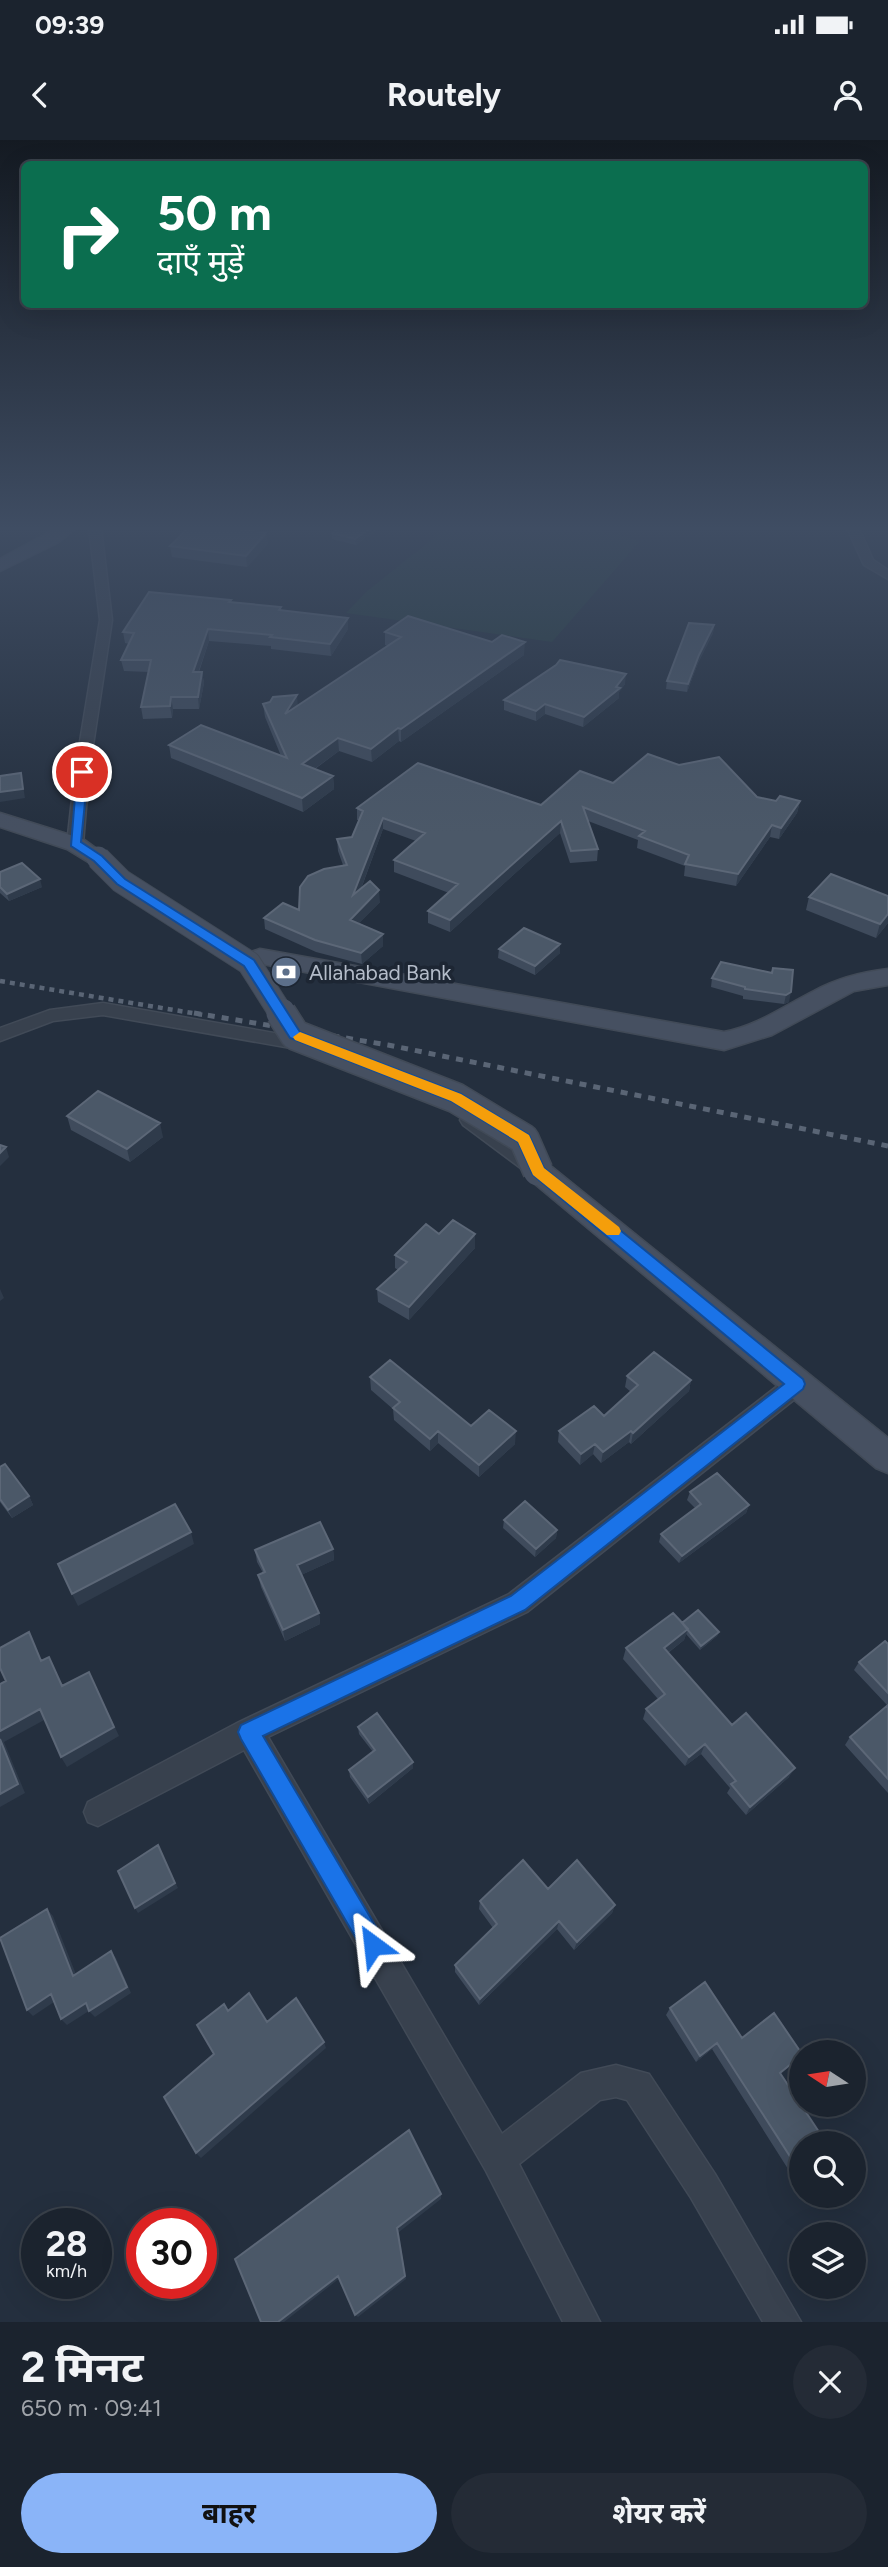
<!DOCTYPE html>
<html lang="hi">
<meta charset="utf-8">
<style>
:root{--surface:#1b232e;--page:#242b36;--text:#f1f3f6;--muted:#a0a4aa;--line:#39404a;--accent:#8ab4f8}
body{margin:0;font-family:Figtree,"Noto Sans Devanagari",sans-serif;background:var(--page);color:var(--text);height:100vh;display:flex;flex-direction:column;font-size:26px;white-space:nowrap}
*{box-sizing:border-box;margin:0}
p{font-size:23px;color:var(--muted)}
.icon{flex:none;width:38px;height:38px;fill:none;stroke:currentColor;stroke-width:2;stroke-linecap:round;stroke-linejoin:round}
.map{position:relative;height:2182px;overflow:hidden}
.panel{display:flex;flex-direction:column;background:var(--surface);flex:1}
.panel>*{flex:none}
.guide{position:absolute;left:21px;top:21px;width:847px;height:147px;border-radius:10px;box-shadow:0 7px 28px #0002,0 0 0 2px var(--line);background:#0b6e4f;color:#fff;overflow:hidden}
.needle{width:46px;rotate:282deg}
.buttons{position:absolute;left:789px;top:1900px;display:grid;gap:14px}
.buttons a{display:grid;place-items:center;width:77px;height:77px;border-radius:50%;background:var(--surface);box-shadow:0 7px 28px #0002,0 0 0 2px var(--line);font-size:35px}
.speed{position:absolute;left:21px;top:2068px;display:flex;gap:14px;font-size:35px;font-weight:700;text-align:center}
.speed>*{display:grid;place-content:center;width:91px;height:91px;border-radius:50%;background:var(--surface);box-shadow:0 7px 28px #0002,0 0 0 2px var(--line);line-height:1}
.speed small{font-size:18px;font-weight:400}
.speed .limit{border:10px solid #d22;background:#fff;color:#111}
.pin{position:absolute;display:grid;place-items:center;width:60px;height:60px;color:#fff;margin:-30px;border:4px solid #fff;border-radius:50%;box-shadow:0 2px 7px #0007}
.me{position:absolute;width:77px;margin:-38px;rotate:330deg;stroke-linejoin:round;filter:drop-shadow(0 0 5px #0008)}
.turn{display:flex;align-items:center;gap:24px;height:147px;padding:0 21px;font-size:32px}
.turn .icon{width:91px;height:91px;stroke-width:2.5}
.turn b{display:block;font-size:49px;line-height:60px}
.round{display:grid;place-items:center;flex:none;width:74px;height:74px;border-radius:37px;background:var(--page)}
.overview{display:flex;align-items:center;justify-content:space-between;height:119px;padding:0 21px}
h1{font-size:42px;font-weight:700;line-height:52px}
.primary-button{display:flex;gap:14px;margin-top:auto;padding:14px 21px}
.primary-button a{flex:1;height:80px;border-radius:42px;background:var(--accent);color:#111;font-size:28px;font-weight:700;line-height:80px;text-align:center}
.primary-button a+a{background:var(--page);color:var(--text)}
.status{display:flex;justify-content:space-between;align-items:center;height:49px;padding:0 35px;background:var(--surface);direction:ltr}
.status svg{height:19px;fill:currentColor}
header{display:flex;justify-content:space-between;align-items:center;height:91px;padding:0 21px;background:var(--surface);font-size:32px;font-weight:700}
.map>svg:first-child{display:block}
.green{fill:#263c3f}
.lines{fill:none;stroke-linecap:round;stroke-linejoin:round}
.street-casing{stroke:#414a57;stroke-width:3}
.secondary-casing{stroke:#414a57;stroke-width:3}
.street{fill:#38414e;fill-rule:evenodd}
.secondary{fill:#465061;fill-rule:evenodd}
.rail-far1{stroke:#5a6575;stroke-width:4.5;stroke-dasharray:5 5;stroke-linecap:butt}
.rail{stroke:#5a6575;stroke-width:5;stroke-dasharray:7 7;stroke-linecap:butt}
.secondary-bridge-far1-casing{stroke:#414a57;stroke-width:25;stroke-linecap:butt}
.secondary-bridge-casing{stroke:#414a57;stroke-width:32;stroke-linecap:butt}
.secondary-bridge-far1{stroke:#465061;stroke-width:23}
.secondary-bridge{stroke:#465061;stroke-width:29}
.wall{fill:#3f4b5c}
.shaded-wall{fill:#2f3b4b}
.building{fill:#4b5868;stroke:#5c6777;stroke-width:2}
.route{fill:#1a73e8;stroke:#114b97;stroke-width:2}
.slow{fill:#f59e0b}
.labels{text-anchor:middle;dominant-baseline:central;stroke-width:7;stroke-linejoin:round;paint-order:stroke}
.poi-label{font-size:21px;fill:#b4bcc9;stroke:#1d2633;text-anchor:start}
</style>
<div class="status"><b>09:39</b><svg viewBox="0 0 49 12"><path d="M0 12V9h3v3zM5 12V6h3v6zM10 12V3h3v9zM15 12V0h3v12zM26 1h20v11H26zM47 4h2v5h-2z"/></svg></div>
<header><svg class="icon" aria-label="back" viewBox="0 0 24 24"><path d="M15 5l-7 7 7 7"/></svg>Routely<svg class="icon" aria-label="person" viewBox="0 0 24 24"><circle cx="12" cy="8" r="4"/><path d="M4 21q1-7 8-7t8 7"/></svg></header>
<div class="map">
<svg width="888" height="2182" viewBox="0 0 888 2182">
<rect width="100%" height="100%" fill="#242f3e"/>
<path class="green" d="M446,388H591L640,401L552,502L346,473L366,452Z"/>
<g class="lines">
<g class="street-casing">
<path id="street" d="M89,388H101L112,480L89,632L83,704L75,709L67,704L75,632L100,480Z
M847,388H859L873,420L888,430V439L864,425Z
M103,863L308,899L315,901L317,905L315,909L308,911L103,875L53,881L0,901V888L50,870Z
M470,973L477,975L544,1025L547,1030L544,1035L537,1037L530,1035L463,985L460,980L463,975Z
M797,1234L805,1237L809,1244L805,1251L527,1472L268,1597L502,1994L581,1933L616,1925L649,1934L715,2034L801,2182H763L691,2058L627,1960L616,1957L600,1960L519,2024L600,2182H563L486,2031L244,1610L98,1686L88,1682L84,1672L88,1662L239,1582L509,1454L789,1237Z"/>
</g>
<g class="secondary-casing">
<path id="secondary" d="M57,388H76L57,403L0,431V419Z
M0,673L83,699L109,718L106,723H90L67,709L0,687Z
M260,809L724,892C757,886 784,866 814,851C838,838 862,832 888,829V845L854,851L772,895L724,910L251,822L248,817L251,812Z
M538,1021L548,1024L888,1298V1333L876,1328L528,1038L524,1031L528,1024Z"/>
</g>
<use href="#street" class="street"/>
<use href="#secondary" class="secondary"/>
<path class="rail-far1" d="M0,841L204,875"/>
<path class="rail" d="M194,873L388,905L888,1006"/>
<g class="secondary-bridge-far1-casing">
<path id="secondary-bridge-far1" d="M98,718L121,741L249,823L282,875"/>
</g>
<g class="secondary-bridge-casing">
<path id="secondary-bridge" d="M281,873L295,895L456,958L524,999L538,1031"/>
</g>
<use href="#secondary-bridge-far1" class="secondary-bridge-far1"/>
<use href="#secondary-bridge" class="secondary-bridge"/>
</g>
<path class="wall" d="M338,388H375V391L356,405L332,399V393Z
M266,393L268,404L247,427L172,417L170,406Z
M231,463L282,470L348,489L331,516L271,509V506L209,501L199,532H202L204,543L199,569H173L172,578L143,579L141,567L149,532L124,531L121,520L129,504L125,503L123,492Z
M714,485L713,493L698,523L687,552L666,549L667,541Z
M385,492L524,515L401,602L399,601L372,622L339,611L315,629L333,636L334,649L303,672L171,618L169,605L281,616L265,577L263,564L298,566L388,506L385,505Z
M625,544L619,552V558L583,587L545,574L536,581L504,570V560Z
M613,643L757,657L776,661H800L797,673L779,699L770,697L736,746L684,736L685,726L637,708L638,700L588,681L598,709L597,721L570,723L560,693L450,792L428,783V771L449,753L394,732V720L416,701L383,689L361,749L380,762L359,783L383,794V806L362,824L316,812L265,789L264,778L299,770L343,725L338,711L337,699L352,697L359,680H357V668L541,665Z
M0,732L42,747L9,761L0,753Z
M888,756V783L876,798L806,770L809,757Z
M560,804V813L535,835L498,818L499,809Z
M773,828L789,862L784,864L743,859V856L711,847L712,838L772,833Z
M67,976L163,997L130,1022L71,990Z
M439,1094H475V1108L409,1180L378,1162L377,1149L398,1130L395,1128V1115Z
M627,1236L691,1240L689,1251L631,1304L629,1302L601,1323L593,1314L580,1325L558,1302L559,1291L604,1276L631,1252L625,1247Z
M370,1237L471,1286L515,1304L479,1337L438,1303L430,1311L394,1280L393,1269L371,1250Z
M0,1327L29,1356L33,1365L12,1378L0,1362Z
M690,1352L749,1365L746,1373L679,1423L659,1402L661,1394L695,1368L687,1360Z
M504,1380L557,1390L556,1398L535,1417L503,1388Z
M333,1409L334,1420L301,1435L319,1473L320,1484L285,1501L261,1447L258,1435L263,1433L257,1422L255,1410Z
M682,1483L719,1492L717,1496L700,1510L686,1494L684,1500L668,1513L732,1585L789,1637L746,1675L727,1653L730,1648L701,1614L685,1626L643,1579L646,1569L658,1559L623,1519L626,1508Z
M888,1504V1653L845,1605L850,1597L887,1565L854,1530L859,1522Z
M358,1587L413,1628L369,1664L350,1637L349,1630L373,1612L359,1594Z
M548,1749L615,1765L612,1773L574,1810L557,1789L479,1865L455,1832V1825L493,1788L479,1769L480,1761Z
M670,1868L796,1921L780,1933L802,2036L795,2040L712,1909L696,1922L666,1875Z"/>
<path class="shaded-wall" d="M370,388H375V391L356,405L355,399Z
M266,393L268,404L247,427L246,416Z
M348,478V489L331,516L330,504Z
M714,485L713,493L698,523L687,552L688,544L699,515Z
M208,489L209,501L194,544L193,532Z
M525,502L524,515L401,602V589Z
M202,532L204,543L199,569L198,557Z
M626,534L625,544L619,552V558L583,587L584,577L616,547Z
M297,555L298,568L285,574Z
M171,557L173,569L172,578L170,566Z
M545,564V574L536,581V571Z
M398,588L399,601L372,622L371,609Z
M338,598L339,611L303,637L302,624Z
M21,633L25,658L0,662V652Z
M333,636L334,649L303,672L302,658Z
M800,661L797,673L779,699L781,688Z
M383,678V689L354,767L353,755Z
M561,681L560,693L450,792V780Z
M772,685L770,697L736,746L738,734Z
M40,739L42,747L9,761L7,754Z
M379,750L380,762L351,791L350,780Z
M888,774V783L876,798L880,784Z
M383,794V806L362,824L361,813Z
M560,804V813L535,835V826Z
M791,852L789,862L784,864L786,855Z
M160,983L163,997L130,1022L127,1009Z
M6,1007L9,1017L0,1026V1013Z
M475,1094V1108L409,1180V1167Z
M0,1149L4,1158L0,1161Z
M691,1240L689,1251L631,1304L633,1293Z
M438,1291V1303L430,1311V1299Z
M516,1291L515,1304L479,1337V1325Z
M631,1291L629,1302L601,1323L603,1312Z
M595,1304L593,1314L580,1325L581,1314Z
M29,1356L33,1365L12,1378L8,1370Z
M749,1365L746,1373L679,1423L682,1416Z
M557,1390L556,1398L535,1417L536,1409Z
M191,1392L194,1404L78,1466L72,1454Z
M333,1409L334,1420L299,1436L297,1425Z
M319,1473L320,1484L285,1501L283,1490Z
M688,1489L684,1500L661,1518L664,1508Z
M719,1492L717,1496L700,1510L701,1506Z
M94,1542L119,1596L67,1627L61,1617Z
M40,1569L46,1579L4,1602L25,1653L0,1667V1591Z
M705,1604L701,1614L685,1626L689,1617Z
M413,1622V1628L369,1664L368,1657Z
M795,1628L789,1637L746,1675L750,1667Z
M158,1705L178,1748L138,1773L135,1768Z
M615,1765L612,1773L574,1810L577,1802Z
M47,1769L53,1776L79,1842L73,1836Z
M559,1781L557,1789L479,1865L480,1859Z
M111,1811L116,1818L131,1853L95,1877L89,1871Z
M51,1854L57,1860L33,1876L27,1870Z
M86,1863L92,1869L67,1885L61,1879Z
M324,1902L326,1908L201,2018L196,2013Z
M717,1903L712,1909L696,1922L700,1916Z
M441,2054V2059L399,2092L406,2139L358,2177L355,2175L397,2088Z
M338,2136L340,2138L284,2182H278Z"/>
<path class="building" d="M188,388H231L266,393L246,416L170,406Z
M338,388H370L355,399L332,393Z
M149,452L231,460L229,462L281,467L279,470L348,478L330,504L270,497L272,495L208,489L193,532H202L198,557H171L170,566L141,567L151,520H121L134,493L123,492Z
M408,476L492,502L502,495L525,502L401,589L398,588L371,609L338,598L302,624L333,636L302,658L169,605L201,585L287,618L263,564L270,562L273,557L297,555L285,574L401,497L385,492Z
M689,483L714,485L699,515L688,544L667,541Z
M560,520L626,534L616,547L620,548L584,577L545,564L536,571L504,560L556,525Z
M648,614L679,625L719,617L757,657L776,661L780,656L800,661L781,688L772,685L738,734L685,724L689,715L639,696L645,691L583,667L598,709L571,711L561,681L450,780L428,771L458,744L394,720L425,693L383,678L353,755L370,741L379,750L350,780L383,794L361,813L315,800L264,778L283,763L299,770L300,747L308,736L324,729L347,725L337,699L352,697L363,671L357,668L418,623L541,665L580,631L613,643Z
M21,633L23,649L0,652V636Z
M22,723L40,739L7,754L0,747V732Z
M831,734L888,756V774L880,784L809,757Z
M524,788L560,804L535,826L499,809Z
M721,822L772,833L773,828L793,830L791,852L786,855L745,849V847L712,838Z
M98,951L160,983L127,1009L67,976Z
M0,1005L6,1007L0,1013Z
M453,1080L475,1094L409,1167L377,1149L407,1122L395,1115L426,1084L439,1094Z
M654,1212L691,1240L633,1293L631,1291L603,1312L595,1304L581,1314L559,1291L594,1266L604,1276L638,1245L627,1236Z
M390,1220L471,1286L489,1270L516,1291L479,1325L438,1291L430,1299L393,1268L400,1262L370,1237Z
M5,1324L29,1356L8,1370L0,1359V1327Z
M717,1333L749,1365L682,1416L661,1394L701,1364L690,1352Z
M525,1361L557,1390L536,1409L504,1380Z
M175,1364L191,1392L72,1454L58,1424Z
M320,1382L333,1409L297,1425L319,1473L283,1490L258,1435L265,1432L255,1410Z
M698,1470L719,1492L701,1506L682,1483Z
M673,1473L688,1489L664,1508L732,1585L746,1573L795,1628L750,1667L731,1644L736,1641L705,1604L689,1617L646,1569L665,1554L626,1508Z
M29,1492L41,1521L49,1517L62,1546L89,1532L114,1587L61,1617L40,1569L0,1591V1544L6,1541L0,1528V1508Z
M885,1501L888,1504V1553L859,1522Z
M888,1565V1639L850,1597Z
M377,1573L413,1622L368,1657L349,1630L375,1610L358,1587Z
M0,1599L18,1644L0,1654Z
M158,1705L175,1743L135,1768L118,1731Z
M523,1720L548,1749L577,1720L615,1765L577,1802L559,1781L480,1859L455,1825L497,1784L480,1761Z
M47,1769L73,1836L111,1811L127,1847L89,1871L86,1863L61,1879L51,1854L27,1870L0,1798Z
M705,1842L742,1898L774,1873L802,1914V1915L780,1933L827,2004H802V2035L717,1903L700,1916L670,1868Z
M249,1853L267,1882L296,1858L324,1902L196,2013L164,1957L214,1914L197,1885L224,1864L228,1871Z
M409,1990L441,2054L397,2088L405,2136L355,2175L338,2136L278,2182H261L235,2119Z"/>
<linearGradient id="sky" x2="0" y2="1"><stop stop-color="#141a22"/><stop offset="0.56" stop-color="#3f4d63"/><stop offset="1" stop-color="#3f4d63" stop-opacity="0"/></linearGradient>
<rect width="888" height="694" fill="url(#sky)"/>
<path class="route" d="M82,629L88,632L81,702L102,716L125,739L254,820L300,892L461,954L529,995L544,1028L803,1239L805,1244L803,1249L525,1470L263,1596L382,1797L385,1805L382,1814L373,1817L365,1814L241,1599L238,1592L241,1585L511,1456L784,1244L533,1035L518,1002L451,961L290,898L244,826L117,744L94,721L71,706L77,632Z"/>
<path class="slow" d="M300,892L461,954L529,995L544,1028L619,1087L621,1091L619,1095H607L533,1035L518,1002L451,961L295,900L293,897Z"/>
<defs>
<g id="bank-disc" transform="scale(1.575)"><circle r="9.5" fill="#5c6f8a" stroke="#1d2633"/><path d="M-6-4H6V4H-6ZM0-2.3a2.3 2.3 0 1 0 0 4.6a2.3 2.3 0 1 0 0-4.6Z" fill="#fff"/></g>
</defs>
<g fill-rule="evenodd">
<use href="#bank-disc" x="286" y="832"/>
</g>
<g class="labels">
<g class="poi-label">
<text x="309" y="832">Allahabad Bank</text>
</g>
</g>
</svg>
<div class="buttons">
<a><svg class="needle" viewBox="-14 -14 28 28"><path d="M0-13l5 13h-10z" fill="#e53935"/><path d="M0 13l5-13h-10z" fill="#a0a4aa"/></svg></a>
<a><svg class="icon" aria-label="search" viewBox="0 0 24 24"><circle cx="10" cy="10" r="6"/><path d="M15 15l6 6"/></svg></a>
<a><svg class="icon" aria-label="layers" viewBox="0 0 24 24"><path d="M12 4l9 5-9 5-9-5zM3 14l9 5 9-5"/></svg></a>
</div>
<div class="speed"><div>28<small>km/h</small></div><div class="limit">30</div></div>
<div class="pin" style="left:82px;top:632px;background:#d93025"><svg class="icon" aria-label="arrive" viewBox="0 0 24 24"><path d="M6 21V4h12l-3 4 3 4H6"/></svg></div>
<svg class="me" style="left:373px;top:1805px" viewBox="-20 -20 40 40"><path d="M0-17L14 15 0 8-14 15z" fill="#1a73e8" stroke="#fff" stroke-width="4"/></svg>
<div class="guide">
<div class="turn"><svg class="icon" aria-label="right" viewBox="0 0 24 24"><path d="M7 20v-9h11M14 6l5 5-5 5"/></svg><div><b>50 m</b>दाएँ मुड़ें</div></div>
</div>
</div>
<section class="panel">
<div class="overview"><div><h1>2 मिनट</h1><p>650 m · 09:41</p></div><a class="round"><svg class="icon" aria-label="close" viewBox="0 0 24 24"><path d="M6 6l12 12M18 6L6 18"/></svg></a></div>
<div class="primary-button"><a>बाहर</a><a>शेयर करें</a></div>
</section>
